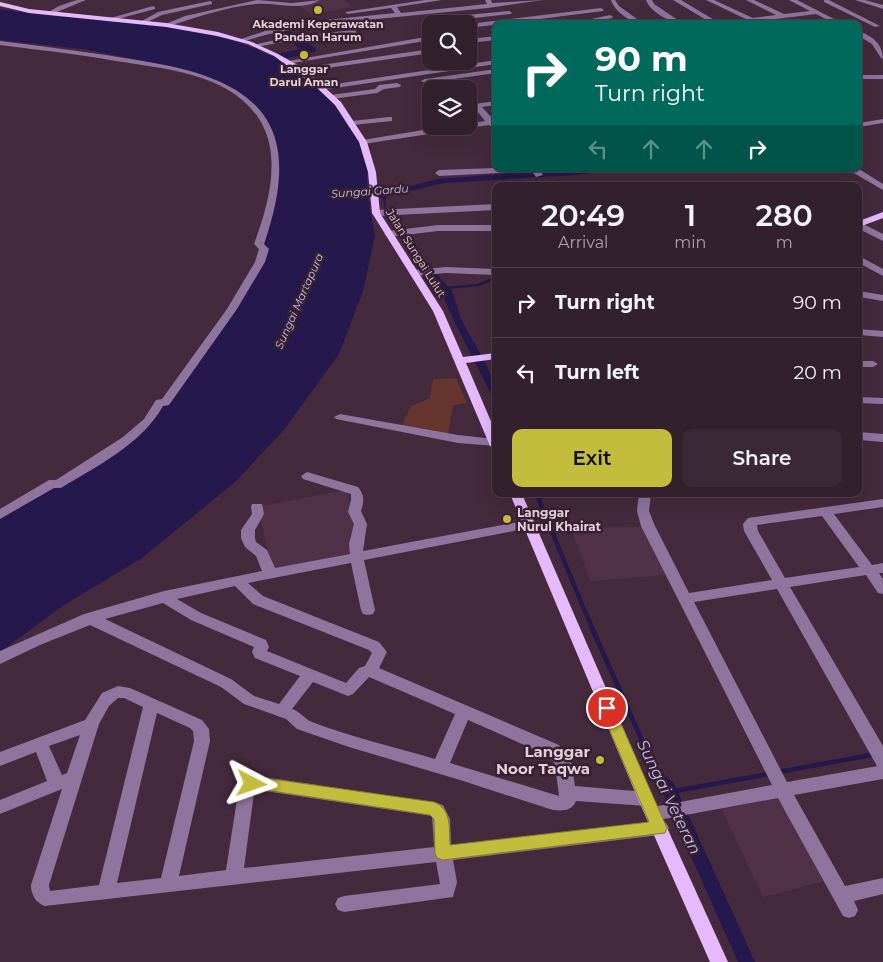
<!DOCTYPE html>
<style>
:root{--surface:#33202d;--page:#3b2835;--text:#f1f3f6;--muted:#a9a3aa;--line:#4e3e49;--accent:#c4bc3d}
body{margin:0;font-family:Montserrat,sans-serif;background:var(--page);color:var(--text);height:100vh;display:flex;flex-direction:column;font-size:19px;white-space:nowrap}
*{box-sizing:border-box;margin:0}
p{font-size:16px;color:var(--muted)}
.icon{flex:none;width:28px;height:28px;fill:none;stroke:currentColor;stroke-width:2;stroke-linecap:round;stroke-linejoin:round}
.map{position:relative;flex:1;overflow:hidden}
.panel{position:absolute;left:492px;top:182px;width:370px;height:315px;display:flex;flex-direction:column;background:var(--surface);border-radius:10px;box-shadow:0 5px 20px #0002,0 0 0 1px var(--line)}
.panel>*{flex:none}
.guide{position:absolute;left:492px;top:20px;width:370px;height:152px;border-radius:10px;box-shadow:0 5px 20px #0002,0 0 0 1px var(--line);background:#00695c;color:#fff;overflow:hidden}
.tools{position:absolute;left:422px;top:15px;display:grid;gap:10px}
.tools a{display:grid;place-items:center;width:55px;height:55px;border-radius:10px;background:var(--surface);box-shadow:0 5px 20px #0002,0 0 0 1px var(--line);font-size:25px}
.pin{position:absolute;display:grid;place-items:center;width:42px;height:42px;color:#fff;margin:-21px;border:2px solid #fff;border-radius:50%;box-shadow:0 1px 5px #0007}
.me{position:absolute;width:55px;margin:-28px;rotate:94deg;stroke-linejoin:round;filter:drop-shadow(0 0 4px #0008)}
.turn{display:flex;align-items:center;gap:18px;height:105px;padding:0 20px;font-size:22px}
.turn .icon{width:65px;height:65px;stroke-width:2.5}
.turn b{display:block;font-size:35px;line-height:42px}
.lanes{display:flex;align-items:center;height:48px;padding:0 20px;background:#0003;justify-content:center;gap:25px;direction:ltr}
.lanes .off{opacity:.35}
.eta{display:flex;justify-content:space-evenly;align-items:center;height:85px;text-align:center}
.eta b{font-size:30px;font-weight:600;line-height:35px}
.primary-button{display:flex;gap:10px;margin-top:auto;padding:10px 20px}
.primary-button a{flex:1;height:58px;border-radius:10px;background:var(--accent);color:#111;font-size:20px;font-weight:600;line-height:58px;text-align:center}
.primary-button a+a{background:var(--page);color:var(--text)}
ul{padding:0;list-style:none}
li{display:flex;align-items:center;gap:15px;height:70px;padding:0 20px;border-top:1px solid var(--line)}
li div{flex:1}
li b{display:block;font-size:19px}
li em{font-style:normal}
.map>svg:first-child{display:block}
.built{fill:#513147}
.green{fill:#65352e}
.water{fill:#24184d}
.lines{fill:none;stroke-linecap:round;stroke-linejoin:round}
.stream-far1{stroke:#24184d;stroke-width:2.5}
.stream{stroke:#24184d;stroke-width:4.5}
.river{fill:#24184d;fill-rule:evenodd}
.minor{fill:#8f749d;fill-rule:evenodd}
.major{fill:#e6b9fd;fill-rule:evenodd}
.route{fill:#c4bc3d;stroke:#7f7a28}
.poi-dot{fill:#c4bc3d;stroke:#392031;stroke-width:2}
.labels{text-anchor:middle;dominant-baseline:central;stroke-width:5;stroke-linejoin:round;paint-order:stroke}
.far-poi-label{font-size:11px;font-weight:bold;fill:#e2d0db;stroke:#392031}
.far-water-label{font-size:11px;font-style:italic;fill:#c3bef3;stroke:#392031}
.far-street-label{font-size:11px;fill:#e2d0db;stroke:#392031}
.poi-label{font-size:12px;font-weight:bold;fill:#e2d0db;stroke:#392031;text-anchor:start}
.near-poi-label{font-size:15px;font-weight:bold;fill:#e2d0db;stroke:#392031;text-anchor:end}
.near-water-label{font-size:16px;font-style:italic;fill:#c3bef3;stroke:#392031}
</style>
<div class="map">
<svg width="883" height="962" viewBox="0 0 883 962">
<rect width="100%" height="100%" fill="#442a3c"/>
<path class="built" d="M322,0H344L354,7L310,14L298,5Z
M346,490L364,551L272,570L258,507Z
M644,527L667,575L590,581L571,528Z
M777,794L825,881L763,897L720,806Z"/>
<path class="green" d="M456,378L467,403L453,405L448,434L402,426L411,406L430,398L433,379Z"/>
<path class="water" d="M0,9C113,29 240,7 328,98C344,114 361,139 367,162C369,170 366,180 368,188H402L438,179L570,169H625L575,175L444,183L411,191L388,193C383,201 386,219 394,226C399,230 406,232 412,235L420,255L452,291L461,319L486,364L496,389V404L454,321L443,296L426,274L403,238L386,217L383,198H368L375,236L363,291L339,354L283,431L235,482L142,558L64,605L0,652V518L154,418L225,320L254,267L261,244L278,167L261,113L238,92L204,75L188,70L83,49L0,40Z
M534,494H539L585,606L654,762L666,777L674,783L755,962H738L592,634Z"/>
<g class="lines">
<path class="stream-far1" d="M446,288L478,285L496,278"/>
<path class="stream" d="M778,772L883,753
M675,791L769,774"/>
<path class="river" d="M285,28L315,48L316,50L315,52L247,67L243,66L241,64L243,62L300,49L281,33L280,31Z"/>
<path class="minor" d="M77,0H86L52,14L47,13L59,6Z
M257,0L292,3L320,0C300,12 277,2 256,4C225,7 195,18 166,27L163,25L185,16Z
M425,0H442L397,7L401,13L487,4L485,0H491L492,3L543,0L488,8L316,25L269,34L241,42L238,40L268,30L316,21L395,13L391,8L348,14L345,12Z
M611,0H615L619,6L644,24C632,24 614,11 611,0Z
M646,0H652L654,4L684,24C672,24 650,12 646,0Z
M673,0H681L721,24H713Z
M706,0H714L753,18L776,15L746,0H754L784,14L810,11L789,0H797L844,24H835L816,14L752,22Z
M824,0H829L880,26L875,27L824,2Z
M855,0H865L883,5V9Z
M210,1L212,2V4L162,15L143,24L140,22L158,12Z
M153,6L155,7V9L110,21L107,19Z
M601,8L604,10L603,11L469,28V24Z
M509,11L512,13L511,14L448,21L449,24H443L441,20L445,17Z
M610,15L613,17L612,18L590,22L587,20Z
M354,30L356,31V33L289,41L256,47L253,45L289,37Z
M859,31C872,36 883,44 883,59L881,58L872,44L859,36Z
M431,36V40L287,64L283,62Z
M496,36V40L469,43V39Z
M0,41C48,47 95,53 143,61C260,80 306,123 264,244L269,249L265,262L237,309L169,405L163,406C142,444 97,466 61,488H54L0,519V509L49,480H56L123,437L144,419L156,400L162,399L227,309L255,262L259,249L254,244C267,209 281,162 263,126C237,74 166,69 116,61C78,54 39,50 0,45Z
M431,49V53L300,72L296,70L300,68Z
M496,60V64L322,90L318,88L322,86Z
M496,69V73L425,83L421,81L425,79Z
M859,75H883V79H859Z
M397,83L401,85L400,87L384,89L377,93L331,99L327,97L331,95L375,89L379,85Z
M496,101V105L482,107L493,119H496V130L489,125L363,144L359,142L363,140L447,126H469V124L485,121L473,106L474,104Z
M389,117H392V121L352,125L348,123L352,121Z
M883,119V123L859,127V123Z
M496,168L524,169L520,172L439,176L435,173L439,170Z
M530,169H538L543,175L536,177Z
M852,169H859L883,184V190L852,172Z
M496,204V210L376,216L372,213L376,210Z
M859,222L883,234V241L859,229Z
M438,225H496V231H438L389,237L384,234L389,231Z
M859,256L883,269V276L859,263Z
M446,267L496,269V275L446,273L414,276L409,273L414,270Z
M859,291L883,295V301L859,297Z
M859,329L883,331V337L859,335Z
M859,361H873L878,364L873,367H859Z
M859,397L883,398V404L859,403Z
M340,414L458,435L495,439L496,446L458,443L336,419L334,417Z
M859,432L883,434V442L859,440Z
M307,472L358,487C365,496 364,501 361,511L367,524L363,551L529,520L534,521L536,524L534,527L529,528L364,560L375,610L373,614L368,615L363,614L361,610L351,563L248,583L263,596L379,642L387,652L379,668L559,745L571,761L575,786L646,792L652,794L654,799L652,804L646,806L576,801C572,811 563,811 553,810L460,780L349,747L297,729L286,719L244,704L221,687L90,625L40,645L0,664V651L84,614L164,591L262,571L256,556L245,547L241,538V530L252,514L251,507L252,504H262L264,514L255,530V538L256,542L267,550L275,568L350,554L349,544L354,524L348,512L351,500V494L303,479L301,476ZM235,586L253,604L369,650L372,653L365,666L359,668L346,683L267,651L269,647L266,640L201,613L177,599ZM163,603L191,620L254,647L252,652L255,658L300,676L279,704L254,696L231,679L105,619ZM369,677L455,714L435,759C394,747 352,737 312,722C304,719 300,711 292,709L313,682L348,696L353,694ZM468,720L547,755L555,764L559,796L450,763Z
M639,494H651L649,511L655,526L689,593L772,580L744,531L743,524L748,518L883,499V507L834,514L872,565L883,563V573H879L883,579V594L878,593L866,575L790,587L883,746V779L794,795L845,886L883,878V894L854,901L858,910L855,916L849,918L843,916L778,798L653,821L647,819L645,814L647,809L653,807L772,785L641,526L637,511ZM822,516L859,567L785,578L758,531L757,525ZM777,589L877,766H878L787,782L694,602Z
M118,686L130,688L202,720L209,729L210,741L179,876L226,870L238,793L242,782L257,776L437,803L443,805L450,819L451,845L660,821L666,823L669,828L666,833L660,835L453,860L457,882L453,897L344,912L338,910L335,904L338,898L344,896L440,884L436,862L45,906C36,903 31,895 31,885L62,789L0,814V800L47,781L36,752L0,766V752L85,720L102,693ZM118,698H124L143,707L99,885L50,891L49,885L99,724L109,706ZM157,713L190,728L193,731L194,741L161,878L117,883ZM80,735L67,773L62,775L49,746ZM258,790L432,816L434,847L244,868L254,793Z"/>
<path class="major" d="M0,2L29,9L166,23L218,32L252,42L278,54L303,68L341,102L367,142L376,172L380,213L443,311L463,357L496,353V359L466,363L496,433V450L490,446L433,311L372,213L368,172L359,142L335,105L316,87L274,56L248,44L217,36L166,27L29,13L0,6Z
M883,212V218L859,227V221Z
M510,494H522L654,799L728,962H710L638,799Z"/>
</g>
<path class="route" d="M607,702L612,704L614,708L667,828L665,833L443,860L437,858L435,853L434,819L430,815L258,789L247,788L245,784L247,780L258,777L434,802C452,809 449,829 450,845L649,822L600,708L602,704Z"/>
<g class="poi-dot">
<circle cx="318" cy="10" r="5"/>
<circle cx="304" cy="55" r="5"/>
<circle cx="507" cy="519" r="5"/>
<circle cx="600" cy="760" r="5"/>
</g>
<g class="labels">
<g class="far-poi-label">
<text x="318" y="24">Akademi Keperawatan<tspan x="318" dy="13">Pandan Harum</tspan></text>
<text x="304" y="69">Langgar<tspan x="304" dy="13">Darul Aman</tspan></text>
</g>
<g class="far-water-label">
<text transform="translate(370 191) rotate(-4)">Sungai Gardu</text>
<text transform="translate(299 301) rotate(-66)">Sungai Martapura</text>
</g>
<g class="far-street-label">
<text transform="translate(416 253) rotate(58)">Jalan Sungai Lulut</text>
</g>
<g class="poi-label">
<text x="517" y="512">Langgar<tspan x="517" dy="14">Nurul Khairat</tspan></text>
</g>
<g class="near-poi-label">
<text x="590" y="751">Langgar<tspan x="590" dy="17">Noor Taqwa</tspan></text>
</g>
<g class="near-water-label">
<text transform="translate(669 797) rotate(64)">Sungai Veteran</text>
</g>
</g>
</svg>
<div class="tools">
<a><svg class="icon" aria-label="search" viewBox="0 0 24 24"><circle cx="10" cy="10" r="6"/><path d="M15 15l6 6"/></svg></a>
<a><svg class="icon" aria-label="layers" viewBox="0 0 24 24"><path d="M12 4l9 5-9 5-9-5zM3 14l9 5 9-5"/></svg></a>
</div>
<div class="pin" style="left:607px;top:708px;background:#d93025"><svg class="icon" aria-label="arrive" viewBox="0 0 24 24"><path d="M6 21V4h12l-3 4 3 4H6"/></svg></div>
<svg class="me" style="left:252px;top:784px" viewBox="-20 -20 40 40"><path d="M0-17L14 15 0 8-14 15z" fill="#c4bc3d" stroke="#fff" stroke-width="4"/></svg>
<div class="guide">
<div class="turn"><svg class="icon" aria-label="right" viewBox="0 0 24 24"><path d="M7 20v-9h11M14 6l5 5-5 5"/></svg><div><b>90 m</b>Turn right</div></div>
<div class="lanes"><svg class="icon off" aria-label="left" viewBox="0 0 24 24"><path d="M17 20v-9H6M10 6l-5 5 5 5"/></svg><svg class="icon off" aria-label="ahead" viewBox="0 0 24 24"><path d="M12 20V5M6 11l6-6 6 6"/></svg><svg class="icon off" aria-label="ahead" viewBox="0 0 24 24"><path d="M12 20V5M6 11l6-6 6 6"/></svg><svg class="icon" aria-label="right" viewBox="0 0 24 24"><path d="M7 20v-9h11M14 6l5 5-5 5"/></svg></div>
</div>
<section class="panel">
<div class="eta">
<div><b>20:49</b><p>Arrival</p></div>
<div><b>1</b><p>min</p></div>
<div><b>280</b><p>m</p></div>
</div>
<ul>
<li><svg class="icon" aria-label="right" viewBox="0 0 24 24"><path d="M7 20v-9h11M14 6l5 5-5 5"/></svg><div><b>Turn right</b></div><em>90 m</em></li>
<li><svg class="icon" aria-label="left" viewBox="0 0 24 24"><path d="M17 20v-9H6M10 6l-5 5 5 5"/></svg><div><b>Turn left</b></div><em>20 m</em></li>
</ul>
<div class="primary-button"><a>Exit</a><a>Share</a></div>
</section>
</div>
